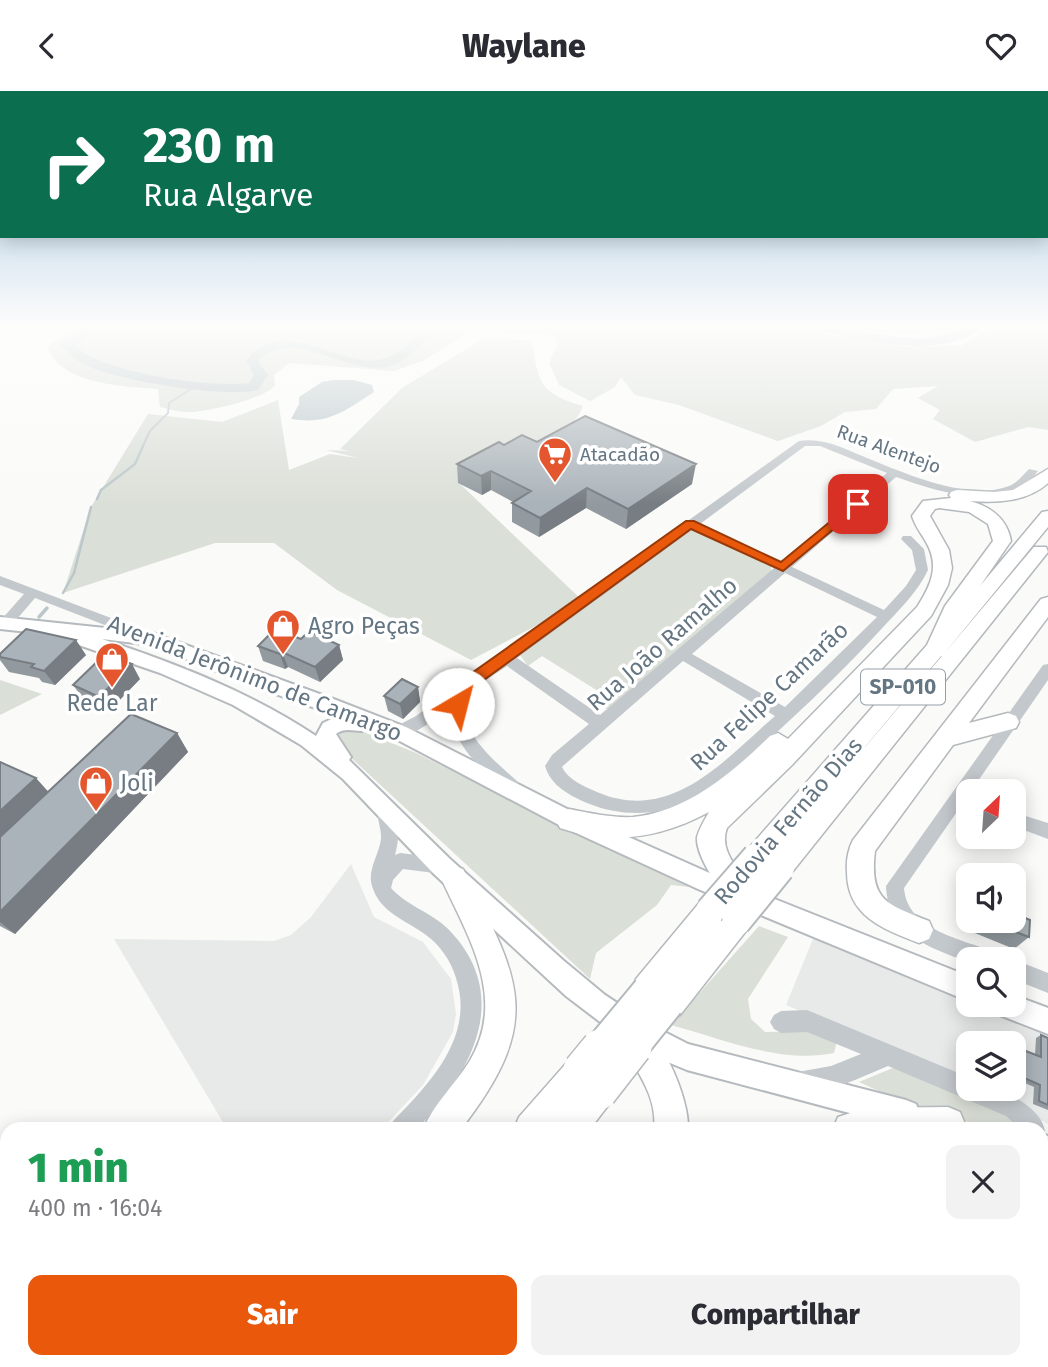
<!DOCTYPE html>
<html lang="pt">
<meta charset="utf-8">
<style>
:root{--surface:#fff;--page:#f2f2f3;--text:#2b2b33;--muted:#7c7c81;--accent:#ea580c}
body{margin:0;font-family:"Fira Sans",sans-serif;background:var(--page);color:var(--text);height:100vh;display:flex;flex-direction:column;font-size:26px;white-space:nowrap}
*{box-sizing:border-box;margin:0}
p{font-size:23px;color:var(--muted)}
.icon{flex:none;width:38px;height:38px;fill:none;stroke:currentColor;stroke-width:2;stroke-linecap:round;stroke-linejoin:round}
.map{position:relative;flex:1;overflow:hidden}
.side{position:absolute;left:0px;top:1031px;width:1048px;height:247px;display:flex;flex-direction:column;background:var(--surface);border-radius:21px 21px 0 0;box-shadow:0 4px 18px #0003}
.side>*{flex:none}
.banner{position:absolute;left:0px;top:0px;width:1048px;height:147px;box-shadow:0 4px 18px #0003;background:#0b6e4f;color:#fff;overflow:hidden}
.needle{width:46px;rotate:25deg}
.buttons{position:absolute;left:956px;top:688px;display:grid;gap:14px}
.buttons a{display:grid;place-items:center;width:70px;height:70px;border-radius:14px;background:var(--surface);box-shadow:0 4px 18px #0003;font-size:35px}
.pin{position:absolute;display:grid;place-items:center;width:60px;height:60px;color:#fff;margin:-30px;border-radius:14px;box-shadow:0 4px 10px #0006}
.me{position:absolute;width:77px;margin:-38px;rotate:37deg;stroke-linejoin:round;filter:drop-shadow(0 0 5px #0008)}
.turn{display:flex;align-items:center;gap:24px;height:147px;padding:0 28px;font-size:32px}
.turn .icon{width:91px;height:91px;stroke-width:2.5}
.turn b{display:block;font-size:49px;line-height:60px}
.round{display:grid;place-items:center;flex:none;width:74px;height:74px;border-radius:14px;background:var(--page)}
.summary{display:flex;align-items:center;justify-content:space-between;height:119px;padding:0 28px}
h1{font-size:42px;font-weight:800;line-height:52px;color:#1e9e55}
.primary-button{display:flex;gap:14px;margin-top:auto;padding:14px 28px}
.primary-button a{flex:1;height:80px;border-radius:14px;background:var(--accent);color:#fff;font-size:28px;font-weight:800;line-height:80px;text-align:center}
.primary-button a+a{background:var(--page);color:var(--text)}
header{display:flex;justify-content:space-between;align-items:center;height:91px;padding:0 28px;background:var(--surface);font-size:32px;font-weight:800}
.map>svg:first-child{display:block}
.built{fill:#e8e9e9}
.green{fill:#dadfd7}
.water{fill:#bbc7cb}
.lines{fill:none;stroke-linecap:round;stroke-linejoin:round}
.stream-far2{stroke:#bbc7cb;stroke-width:2}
.stream-far1{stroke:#bbc7cb;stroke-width:2.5}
.stream{stroke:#bbc7cb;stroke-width:3.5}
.river{fill:#bbc7cb;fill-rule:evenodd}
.major-casing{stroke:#b5babe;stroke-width:4}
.highway-casing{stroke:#b4b9bd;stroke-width:3}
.minor{fill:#c3c8cc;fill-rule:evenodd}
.major{fill:#fff;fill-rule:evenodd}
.highway{fill:#fff;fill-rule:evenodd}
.highway-bridge-far1-casing{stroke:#b4b9bd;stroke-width:32;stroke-linecap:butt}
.highway-bridge-casing{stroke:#b4b9bd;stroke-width:38;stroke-linecap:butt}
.highway-bridge-far1{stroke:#fff;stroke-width:28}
.highway-bridge{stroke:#fff;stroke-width:35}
.wall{fill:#929a9f}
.shaded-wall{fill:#777d82}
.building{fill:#aab3b9;stroke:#777d82;stroke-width:2}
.route{fill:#ea580c;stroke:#983908;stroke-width:2}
.labels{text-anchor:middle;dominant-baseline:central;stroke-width:7;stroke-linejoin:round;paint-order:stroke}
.far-street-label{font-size:19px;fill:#657683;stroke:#fff}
.far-poi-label{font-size:19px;fill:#657683;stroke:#fff;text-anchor:start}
.shield{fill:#fff;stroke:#939fa8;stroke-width:2}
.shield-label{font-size:21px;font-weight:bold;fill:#657683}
.poi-label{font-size:23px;fill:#657683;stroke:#fff;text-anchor:start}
.street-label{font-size:23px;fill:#657683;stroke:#fff}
</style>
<header><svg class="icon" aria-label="back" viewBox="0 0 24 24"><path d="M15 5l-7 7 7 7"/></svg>Waylane<svg class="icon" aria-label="heart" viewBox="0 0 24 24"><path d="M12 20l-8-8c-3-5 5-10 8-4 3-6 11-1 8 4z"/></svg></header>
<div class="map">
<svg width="1048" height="1276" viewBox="0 0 1048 1276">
<rect width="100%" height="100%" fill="#fafaf8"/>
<path class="built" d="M351,773L374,826L423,851L451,888L456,923L453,941L423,994L382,1038H227L114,848L274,850L291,844L311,826Z
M815,843L968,905V914H988L1048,937V1033L983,998H1013V952H968V991L786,914Z"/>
<path class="green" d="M81,235H477L425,269L394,280L289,272L274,284L275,295C260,309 213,319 192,321C182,322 170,318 160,316L158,298C122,295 61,294 47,255Z
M508,235H780L902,255H961C986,233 1016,235 1048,235V339L1028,336L975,351L933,328L940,319L918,307L938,295L893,298L876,318L845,321L821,335L778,350L679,314L635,304L621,286L615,296L590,310L559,294L549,272L558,253L555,247L541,242L507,244L502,240Z
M840,235H962C921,246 881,244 840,235Z
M483,248L531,249C540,292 537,301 583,315C565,361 498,369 459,392L583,510L471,569L337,499L274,452H215L63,502L91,416L148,323L222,331L278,309L289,379L330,363L358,367L326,359L349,360L340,358L402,297Z
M691,439H695L771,475V480L608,618L589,615L588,611L598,600L542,565L528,575L520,564Z
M0,589L42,603L0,624Z
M349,635L414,661L689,796L671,794L657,814L596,862L590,888L334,651V644Z
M759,835L788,846L748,908L751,928L765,941L822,940L837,950L834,962C780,973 723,948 671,934Z
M900,974L1009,1019L1017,1034C980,1043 895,1008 859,991Z"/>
<path class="water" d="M333,289H354L372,294L374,301C344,320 329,334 291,328L299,313V306L322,291Z"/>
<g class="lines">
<path class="stream-far2" d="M142,357L150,340L168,322L169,312L194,296"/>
<path class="stream-far1" d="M97,408L101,399L135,373L143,355
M63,502L74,482L91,416"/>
<path class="stream" d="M39,526L47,517"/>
<path class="river" d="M88,235H102L74,254C104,282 207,297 249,292L254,284L246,270C281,219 345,282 386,267C402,262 412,247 423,235H435C424,250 413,265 396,273C352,292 296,232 258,270L268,284L258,299C223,307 130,291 95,278C81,273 69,265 60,253Z
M808,235C844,234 880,246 916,247C944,248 960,234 985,235C947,266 888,253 844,245C833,242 817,242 808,235Z"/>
<g class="major-casing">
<path id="major" d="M0,526L153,542L336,609L406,636L577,723L714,784L968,885V910L698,798L561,735L392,646L371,638C360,644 347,634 336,643L351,666L349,669L450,768L564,870L605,904L649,933L688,953L906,1009L916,1013L920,1023L916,1033L906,1037L687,979L653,965L608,937L566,905L434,783L343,688L301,654L233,614L160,582L47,543L0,538ZM102,548L151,554L250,594L338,625L323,632L316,645C250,601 177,573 102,548Z
M1013,904L1048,917V943L997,923L993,914H1013Z
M1041,1043L1048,1045V1073L1041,1071Z"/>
</g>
<g class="highway-casing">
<path id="highway" d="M1048,378V392C1027,411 997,412 970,410C991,416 1007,427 1011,450L980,495L1042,421L1048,420V436L943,564L1034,456H1046L1048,461L789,785L780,789L771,785L767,777L770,769L757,778L748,774L744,766L748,758L927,554L945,515L993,450L988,433L969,421L939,417L935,418L930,425L949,459L952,477L948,494L931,525L792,674L727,737C717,764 746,783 757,807L753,816L743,820C726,813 695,765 697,746C699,738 705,728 709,721C661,747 612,755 560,737L556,729L560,721L569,718C590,722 612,727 633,726C687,721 733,681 770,645L778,642L788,648L917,516C931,494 940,475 926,451C921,442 915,435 912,425L923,410L951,407L949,404L951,401L957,399L994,401L1013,399ZM941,565H942L829,699Z
M1048,506V526L969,632L1008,622L1016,625L1019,631L1016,637L953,654L875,760C869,810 887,813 929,830L933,839L929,848L919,852C883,838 847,825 847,781C846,770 848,759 853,749L1041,508Z
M454,775L463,778C521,889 545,930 461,1038H423C434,1013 455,993 469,971C508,907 468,846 441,787L445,778Z
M710,807L720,811L724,820L718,831L726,822L736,818L746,822L750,831L746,840L680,924L669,928L658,924L655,911L647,914L636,910L632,899L636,888L700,811Z
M632,927C660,938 690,1008 688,1038H654C658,1000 630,974 617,942L621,931Z
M581,963L592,968L597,979L594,987L599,985L610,990L615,1001L610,1012L590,1038H514L519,1026L570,968Z
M948,1016L960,1021L965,1033L963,1038H833L838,1026L866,1017Z
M226,1270H269L266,1276H224Z
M310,1270H352L349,1276H308Z
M357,1270H400L397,1276H355Z
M447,1270H490L487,1276H445Z
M498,1270H541L538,1276H496Z"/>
</g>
<path class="minor" d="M799,350C824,346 845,358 867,367C904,382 969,411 1009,395C1017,392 1023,384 1029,378L1038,380C1004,424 940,401 896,386L792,476L884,519L906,495L916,479L912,459L901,448L903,445H911L924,458L928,479C918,500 902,516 886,533C848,575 807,614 765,652C742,673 720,699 690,711C656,725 621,726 587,712C569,704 551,695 545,675L552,664L589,633L507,575C496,583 481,591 472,601C445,630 498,673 517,690L519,695L517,700L511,702L505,700C480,677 451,652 450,616C438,626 409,650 393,645L391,641L393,637L416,625L500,562L505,561ZM805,355H820L887,382L782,471L700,433ZM692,439L774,477L600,624L517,567ZM785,482L877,526L785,616L692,563ZM683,570L775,625C724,669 672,733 597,701C584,695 568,689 562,676L564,674Z
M0,485L156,544L158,547L151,552L146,550L35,507L11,535H1V529L24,503L0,494Z
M1048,573V589L971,700H968V705L904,797C907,839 962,848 994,861L997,868H968V871C928,856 888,843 886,795L1043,574Z
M385,710L391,712C399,728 400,747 395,764L400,762L442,767L448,769L451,775L448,781L442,783L403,778L393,789L391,797C408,816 434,822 451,841C513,908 470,983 417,1038H390L393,1030C431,991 475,945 456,887C451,870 440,854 426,844C406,829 380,822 372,795C367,779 379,764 381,748C382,737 374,722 379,712Z
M1013,721L1048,732V748L1013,735Z
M1013,868L1048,882V902L1013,888Z
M807,919L968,986V998C976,998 987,996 995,998C1014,1003 1048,1023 1045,1046L1041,1048V1038H1020L1006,1025L888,975C863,985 818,1009 792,998L789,990L792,982L831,975L861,963L807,941L781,942L774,938L770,931L774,924L781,920Z
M1048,1214V1249L1041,1251V1216Z
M147,1270H179L176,1276H145Z
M1004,1270H1034L1031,1276H1002Z"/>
<use href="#major" class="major"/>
<use href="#highway" class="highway"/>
<g class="highway-bridge-far1-casing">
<path id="highway-bridge-far1" d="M710,820L757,766
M736,831L780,777
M598,958L647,899
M633,958L669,913"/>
</g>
<g class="highway-bridge-casing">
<path id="highway-bridge" d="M581,979L600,956
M599,1001L634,956"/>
</g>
<use href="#highway-bridge-far1" class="highway-bridge-far1"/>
<use href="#highway-bridge" class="highway-bridge"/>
</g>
<path class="wall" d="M504,354L692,393L626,438L586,417L539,446L512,431V412L513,411L491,399L482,404L458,392L457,373Z
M301,548L339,554L343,569L320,591L288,576L285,578L263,570L258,555Z
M0,563L86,564L55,594L42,591L39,587L9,581L0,569Z
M140,588L109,620L84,609L73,594Z
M418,596L420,611L403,628L388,620L384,605Z
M177,642L188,661L15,843L0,835V671L48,700Z
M968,814V830H1013L1029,846L1014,858L960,836L962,820Z
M1041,944L1048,947V1019L1033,1013L1034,996L1013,987V955L1035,964L1036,947Z"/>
<path class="shaded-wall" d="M696,373L692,393L626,438L628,418Z
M491,380V399L482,404L481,385Z
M587,397L586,417L539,446L540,427Z
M76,549L86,564L55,594L44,580Z
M339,554L343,569L320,591L315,576Z
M282,561L288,576L285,578L280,563Z
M132,573L140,588L109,620L99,606Z
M418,596L420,611L403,628L400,613Z
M177,642L188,661L15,843L0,831V821Z
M36,687L53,706L0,755V720Z"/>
<path class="building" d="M585,325L696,373L628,418L587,397L540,427L512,412L531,400L491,380L481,385L457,373L499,351L504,354L522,344L537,351Z
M26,538L76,549L44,580L31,576L34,573L0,566V563Z
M275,538L301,548L309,540L339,554L315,576L282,561L280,563L258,555Z
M104,564L132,573L99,606L73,594Z
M402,588L418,596L400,613L384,605Z
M131,623L177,642L0,821V746Z
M0,671L36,687L0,720Z
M1013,822L1030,829L1029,846L986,830H1013Z
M1041,944L1048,947V1014L1039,1010L1040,994L1013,982V955L1041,966Z"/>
<linearGradient id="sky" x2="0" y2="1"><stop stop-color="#96bcdc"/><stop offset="0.57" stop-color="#fdfdfc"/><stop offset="1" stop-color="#fdfdfc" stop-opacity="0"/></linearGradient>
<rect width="1048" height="413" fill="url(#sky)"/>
<path class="route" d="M854,411L864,413L783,480L691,438L473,597L463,617H453L450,613L462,589L686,430H694L781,471Z"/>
<defs>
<g id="supermarket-pin" transform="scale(1.75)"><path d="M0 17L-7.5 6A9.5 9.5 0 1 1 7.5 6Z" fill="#e4572e" stroke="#fff"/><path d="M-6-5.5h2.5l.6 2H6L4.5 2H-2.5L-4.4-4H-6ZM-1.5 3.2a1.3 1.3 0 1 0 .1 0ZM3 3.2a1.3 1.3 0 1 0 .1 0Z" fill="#fff"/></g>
<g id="shop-pin" transform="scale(1.75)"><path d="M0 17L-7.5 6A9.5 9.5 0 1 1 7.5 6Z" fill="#e4572e" stroke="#fff"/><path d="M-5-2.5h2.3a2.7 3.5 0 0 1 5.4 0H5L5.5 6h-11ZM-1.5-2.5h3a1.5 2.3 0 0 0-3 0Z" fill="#fff"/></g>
</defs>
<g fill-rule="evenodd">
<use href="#supermarket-pin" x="555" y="363"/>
<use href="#shop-pin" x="283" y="535"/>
<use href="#shop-pin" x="112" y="568"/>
<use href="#shop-pin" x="96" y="692"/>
</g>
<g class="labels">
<g class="far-street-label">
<text transform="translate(889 358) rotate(20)">Rua Alentejo</text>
</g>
<g class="far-poi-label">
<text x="580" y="363">Atacadão</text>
</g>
<rect class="shield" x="861" y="578.5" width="84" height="35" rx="5"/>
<g class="shield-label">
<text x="903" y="596">SP-010</text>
</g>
<g class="poi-label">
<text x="308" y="535">Agro Peças</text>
<text x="112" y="612" text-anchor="middle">Rede Lar</text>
<text x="120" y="692">Joli</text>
</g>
<g class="street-label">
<text transform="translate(662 553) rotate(-41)">Rua João Ramalho</text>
<text transform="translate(255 587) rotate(21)">Avenida Jerônimo de Camargo</text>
<text transform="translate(769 605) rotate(-43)">Rua Felipe Camarão</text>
<text transform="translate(788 730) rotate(-49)">Rodovia Fernão Dias</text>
</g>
</g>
</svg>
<div class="buttons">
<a><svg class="needle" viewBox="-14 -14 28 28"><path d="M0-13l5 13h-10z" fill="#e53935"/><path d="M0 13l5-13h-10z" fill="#7c7c81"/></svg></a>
<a><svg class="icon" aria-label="sound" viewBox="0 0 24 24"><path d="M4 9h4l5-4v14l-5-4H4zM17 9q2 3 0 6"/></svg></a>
<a><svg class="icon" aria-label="search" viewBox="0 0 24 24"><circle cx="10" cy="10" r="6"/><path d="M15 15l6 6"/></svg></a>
<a><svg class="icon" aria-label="layers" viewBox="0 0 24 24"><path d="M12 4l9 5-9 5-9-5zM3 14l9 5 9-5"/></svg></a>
</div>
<div class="pin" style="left:858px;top:413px;background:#d93025"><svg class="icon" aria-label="arrive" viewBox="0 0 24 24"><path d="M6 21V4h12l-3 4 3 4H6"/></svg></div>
<svg class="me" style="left:458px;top:613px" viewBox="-20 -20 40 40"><circle r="19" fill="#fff"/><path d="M0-13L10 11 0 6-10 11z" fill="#ea580c"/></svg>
<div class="banner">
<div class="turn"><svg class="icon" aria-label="right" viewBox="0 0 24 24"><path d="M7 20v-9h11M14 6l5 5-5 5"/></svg><div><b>230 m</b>Rua Algarve</div></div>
</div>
<section class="side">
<div class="summary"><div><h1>1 min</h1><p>400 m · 16:04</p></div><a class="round"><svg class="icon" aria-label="close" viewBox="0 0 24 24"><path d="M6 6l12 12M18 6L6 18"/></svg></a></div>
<div class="primary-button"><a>Sair</a><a>Compartilhar</a></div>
</section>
</div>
